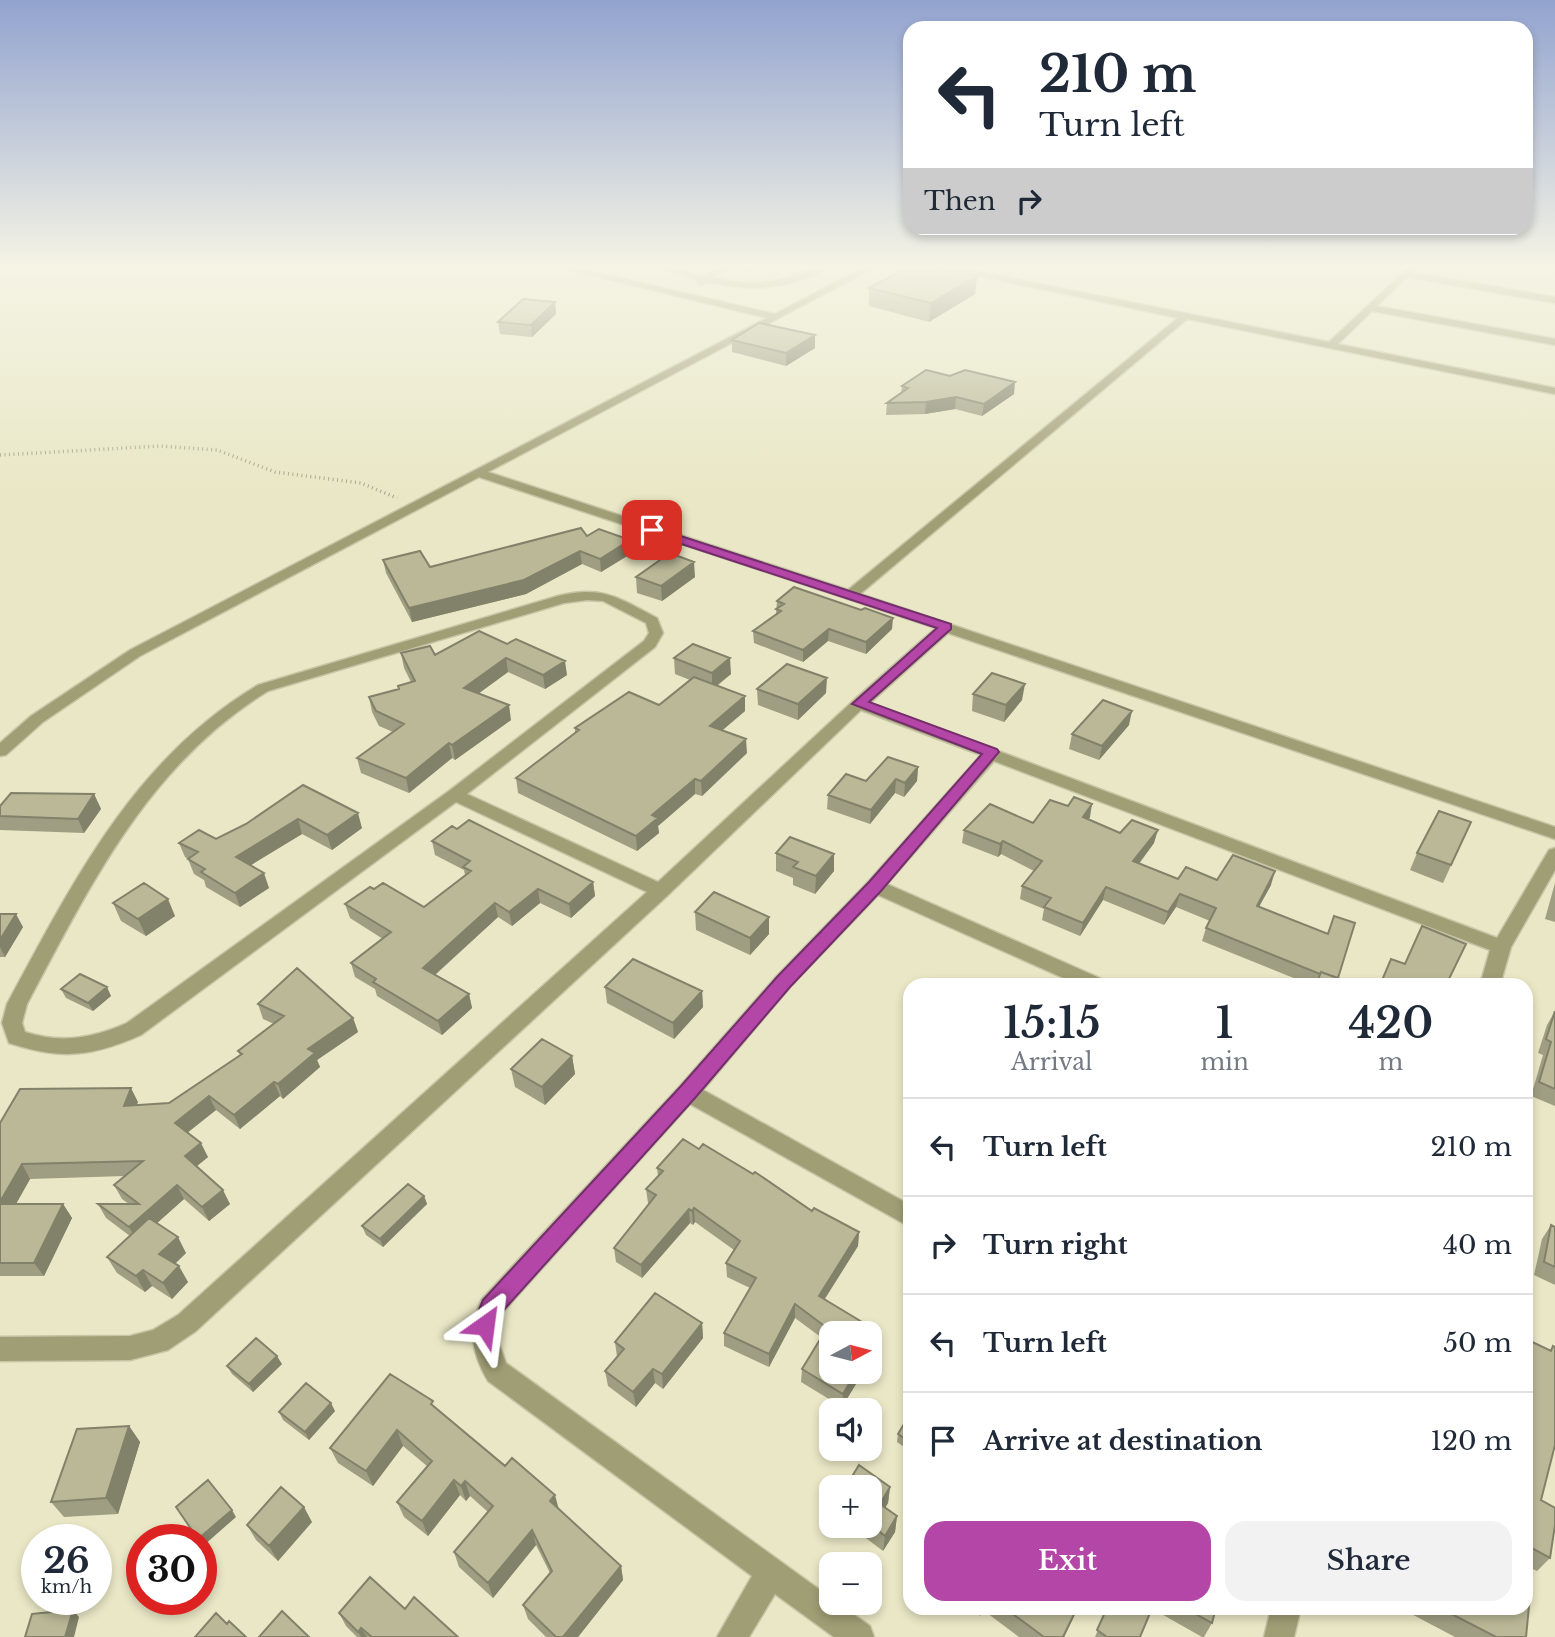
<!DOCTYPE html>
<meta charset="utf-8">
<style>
:root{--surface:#fff;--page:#f2f2f3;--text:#1f2937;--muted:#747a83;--line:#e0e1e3;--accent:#b346a6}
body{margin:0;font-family:"Libre Baskerville",serif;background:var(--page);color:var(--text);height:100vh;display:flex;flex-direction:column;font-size:26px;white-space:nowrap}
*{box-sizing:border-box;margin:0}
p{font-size:23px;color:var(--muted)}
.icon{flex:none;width:38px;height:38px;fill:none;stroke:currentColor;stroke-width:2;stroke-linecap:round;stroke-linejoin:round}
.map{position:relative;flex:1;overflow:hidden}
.side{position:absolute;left:903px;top:978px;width:630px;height:637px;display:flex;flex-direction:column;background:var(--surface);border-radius:21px;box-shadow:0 4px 10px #0003}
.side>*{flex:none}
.banner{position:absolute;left:903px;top:21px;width:630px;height:214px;border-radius:21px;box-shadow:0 4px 10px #0003;background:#fff;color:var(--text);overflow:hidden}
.needle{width:46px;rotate:83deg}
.controls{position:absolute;left:819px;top:1321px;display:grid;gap:14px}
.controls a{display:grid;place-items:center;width:63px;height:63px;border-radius:14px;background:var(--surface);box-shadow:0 4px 10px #0003;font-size:35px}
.speed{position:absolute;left:21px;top:1524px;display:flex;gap:14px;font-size:35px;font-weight:700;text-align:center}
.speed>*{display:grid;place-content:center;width:91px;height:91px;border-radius:50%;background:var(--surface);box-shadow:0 4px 10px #0003;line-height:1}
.speed small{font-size:18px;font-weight:400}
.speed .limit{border:10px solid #d22;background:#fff;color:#111}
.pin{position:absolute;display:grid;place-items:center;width:60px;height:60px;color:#fff;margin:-30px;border-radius:14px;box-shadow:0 4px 10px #0006}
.me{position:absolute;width:77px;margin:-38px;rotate:31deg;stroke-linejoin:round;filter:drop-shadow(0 0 5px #0008)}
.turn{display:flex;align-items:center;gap:24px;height:147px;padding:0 21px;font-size:32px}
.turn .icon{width:91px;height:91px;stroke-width:2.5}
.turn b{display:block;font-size:49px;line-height:60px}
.then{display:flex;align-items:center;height:66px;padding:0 21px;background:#0003;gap:14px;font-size:26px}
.eta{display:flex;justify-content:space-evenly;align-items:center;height:119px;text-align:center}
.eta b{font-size:42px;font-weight:600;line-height:49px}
.action{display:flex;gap:14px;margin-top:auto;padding:14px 21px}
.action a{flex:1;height:80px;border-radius:21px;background:var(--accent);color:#fff;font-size:28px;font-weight:600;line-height:80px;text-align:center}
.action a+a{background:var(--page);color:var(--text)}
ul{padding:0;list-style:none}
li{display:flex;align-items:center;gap:21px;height:98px;padding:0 21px;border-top:2px solid var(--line)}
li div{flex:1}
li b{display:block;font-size:26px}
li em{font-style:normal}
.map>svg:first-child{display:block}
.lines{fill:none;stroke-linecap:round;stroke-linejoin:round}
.minor-casing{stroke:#c6c5a6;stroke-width:3}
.path{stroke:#a6a48a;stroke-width:3.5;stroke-dasharray:1 3.5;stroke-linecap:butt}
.minor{fill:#a09e75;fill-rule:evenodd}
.wall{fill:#a09e82}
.shaded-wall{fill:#82816a}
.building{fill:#bab897;stroke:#82816a;stroke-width:2}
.route{fill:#b346a6;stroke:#742e6c;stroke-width:2}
</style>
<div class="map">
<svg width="1555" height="1637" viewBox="0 0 1555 1637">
<rect width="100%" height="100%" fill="#e9e7c5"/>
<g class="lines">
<g class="minor-casing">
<path id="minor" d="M549,265H565L775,314L868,265H879L488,472L848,590L1178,318L928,265H946L1329,342L1411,265L1415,268L1411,272L1555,297V303L1407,277L1377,306L1555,339V345L1372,311L1338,344L1555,388V394L1187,319L860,594L1555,827V839L948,633L870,703L1497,938L1549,850L1555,848V870L1511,947L1500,985H1480L1490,950L994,761L887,884L1104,980L1107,985H1079L878,895L790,987L703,1090L910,1205V1227L690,1104L501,1314L498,1341L506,1363L831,1598V1603H838L870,1626L874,1637H834L775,1594L749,1637H717L752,1576L488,1381C471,1352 468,1329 482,1299L680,1086L776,977L868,882L981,755L861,710L667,896L196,1331L168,1350L130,1360L0,1361V1337L130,1336L153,1330L178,1315L647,892L456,802L141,1035C91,1057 61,1060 9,1043L2,1023L7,1004C73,882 134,759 258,685L558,596C602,585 619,598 657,618L663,633L655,647L467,794L658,882L853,701L936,628L479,477L140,656L43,722L6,755L0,756V743L31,716L130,650L767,318ZM587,600L603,601L646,623L649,633L644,641L449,791L127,1023C93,1038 61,1044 25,1032L22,1023L27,1004C91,884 148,765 268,691L564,603Z
M651,265H665L704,276L722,265H732L713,278C737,283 762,284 785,278C801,274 815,265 832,265C807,283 768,290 738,287C726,286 712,280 701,285L697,282L698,280Z
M1271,1608H1301L1294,1637H1264Z"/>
</g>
<path class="path" d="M0,455L160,446L217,450L275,472L361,483L397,498"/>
<use href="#minor" class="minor"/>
</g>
<path class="wall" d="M741,265H782V269L744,271Z
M977,276L975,294L929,322L869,306V288Z
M555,302L556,314L532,337L500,334L498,322Z
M732,340L815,348L786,366L732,352Z
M902,386L1014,394L982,416L955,409L925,414L886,415L887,403L901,393Z
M587,536L632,553L601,572L582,564L526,594L412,622L386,573L383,560L430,567Z
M636,577H695L662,601L637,593Z
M777,601L892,629L866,654L828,641L803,662L754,643L753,631L776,614Z
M479,631L567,675L545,689L508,672L479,693L511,720L455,760L452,758L409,793L361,773L357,758L393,732L379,726L372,712L369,697L398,689V686L411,682L404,668L401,653L435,655Z
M674,658L731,674L717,686L745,711L722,730L747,753L702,796L695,794L658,826L659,833L637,851L518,793L516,778L575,733V728L659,705L690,680L675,674Z
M757,689L826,693L798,720L758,705Z
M973,694L1022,700L1004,722L972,711Z
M1129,725L1099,760L1069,749L1072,734Z
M918,767L917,781L904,797L895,793L870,824L827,809L828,795L866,781Z
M303,785L362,828L332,850L302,834L251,865L269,888L240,907L206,887L204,880L194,874L188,859L185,857L179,843L216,839L246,824Z
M94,794L101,809L84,833L0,830V806Z
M1090,817L1088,820L1120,833L1154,843L1139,864L1178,879L1217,880L1271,885L1259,907L1327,934L1334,916L1338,978L1356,985H1311L1202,941L1206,928L1210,921L1176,907L1164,925L1103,900L1080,936L1042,920L1044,909L1020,899L1022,886L1034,871L1001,854L998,857L962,843L964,830Z
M1471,822L1443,883L1410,870L1417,853Z
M432,841L593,882L595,896L571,918L540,903L512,926L498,917L435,975L469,994L472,1008L442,1035L377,996L375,989L355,977L351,963L383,939L350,918L345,904L374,889L424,907L465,875L464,870L435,855Z
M776,853L834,871L815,894L793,885V878L776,871Z
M1555,883V922L1545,919Z
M113,903L175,916L146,936L121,921Z
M695,912L769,917V934L750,955L696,930Z
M0,914L23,927L5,957H0Z
M605,987L702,991L703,1007L674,1039L607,1003Z
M61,989L111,996L93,1011L66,998Z
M258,1004L353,1018L358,1032L317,1060L320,1067L283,1099L280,1096L240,1129L216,1110L188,1132L208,1157L197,1166L230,1204L209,1221L184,1199L157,1223L186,1253L175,1264L188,1282L172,1299L152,1286L145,1292L117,1273L107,1257L130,1236L106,1218L98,1204H129L122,1199L114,1185L125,1176L30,1179L16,1204H63L72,1218L44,1276H0V1123L138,1102L136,1105L169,1103L240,1055L238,1051L274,1024L263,1019Z
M1555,1011V1106L1531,1096L1543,1055L1538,1053L1547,1025Z
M572,1056L575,1074L545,1105L515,1087L511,1069Z
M683,1139L699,1149L703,1144L753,1174L755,1172L812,1211L814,1208L859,1232L858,1246L825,1299L877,1331L876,1344L870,1354V1334H831V1372H858L857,1374L856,1384L842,1407L801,1382L802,1369L822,1338L795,1318L769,1367L724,1346V1333L750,1288L727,1277L726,1263L734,1250L695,1222L693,1225L690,1223L642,1278L616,1262L614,1248L649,1204L648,1203L646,1189L658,1176L657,1168Z
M424,1196L427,1204L383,1247L366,1235L362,1226Z
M1551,1225L1555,1227V1285L1534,1275L1542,1239Z
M702,1323L703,1338L663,1389L655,1383L636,1407L608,1386L605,1371L617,1357L615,1342Z
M1526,1339L1550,1350L1553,1346L1541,1500L1550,1558L1537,1571L1526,1566Z
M282,1364L253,1392L232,1374L227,1366Z
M910,1382V1394L907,1393L908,1385Z
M436,1408L559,1509L621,1566L623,1580L578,1637H546L528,1619L523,1605L550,1573L536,1545L493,1598L459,1567L454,1552L488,1512L470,1496L466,1501L460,1495L428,1536L404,1517L397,1502L427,1466L403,1446L373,1486L338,1463L330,1448Z
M335,1411L309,1440L283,1420L279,1412Z
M910,1414V1451L897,1442L898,1434Z
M129,1426L140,1442L118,1514L64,1517L51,1502Z
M890,1487L888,1503L885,1508L897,1516L895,1532L883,1551L850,1526H870V1488Z
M312,1522L278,1561L256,1540L247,1525Z
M970,1608H1078L1064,1637H1019L983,1610L980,1616Z
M1107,1608L1140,1637H1095Z
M1151,1608H1216L1212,1623L1204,1637H1202Z
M1400,1608H1526V1637H1455Z
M405,1609L458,1637H357L346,1626L339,1613Z"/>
<path class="shaded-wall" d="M977,276L975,294L929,322L931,303Z
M555,302L556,314L532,337L531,325Z
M815,335V348L786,366V353Z
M1015,382L1014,394L982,416L984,404Z
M956,397L955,409L925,414L926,402Z
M630,540L632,553L601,572L600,559Z
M580,551L582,564L526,594L412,622L409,608Z
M694,562L695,577L662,601L661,586Z
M893,618L892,629L866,654V642Z
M829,629L828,641L803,662V650Z
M506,658L508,672L467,702L464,688Z
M730,658L731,674L712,689V673Z
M565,661L567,675L545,689L543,675Z
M827,678L826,693L798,720V704Z
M1025,684L1022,700L1004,722L1006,705Z
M745,696V711L710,741V726Z
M509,705L511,720L455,760L452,745Z
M1132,711L1129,725L1099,760L1102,746Z
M746,739L747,753L702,796L701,781Z
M449,743L452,758L409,793L406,778Z
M918,767L917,781L904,797L905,783Z
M695,779V794L658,826L659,833L637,851L636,836L652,815Z
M896,779L895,793L870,824L871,810Z
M94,794L101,809L84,833L78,819Z
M1092,804L1090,817L1080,830L1083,817Z
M358,813L362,828L332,850L327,835Z
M298,819L302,834L241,871L236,857Z
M1158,830L1154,843L1130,875L1133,861Z
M1003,841L1001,854L998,857L1000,844Z
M834,854V871L815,894L816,876Z
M1275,871L1271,885L1252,919L1257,906Z
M264,873L269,888L240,907L235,893Z
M593,882L595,896L571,918L569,904Z
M1106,887L1103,900L1080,936L1083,923Z
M538,889L540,903L512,926L509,912Z
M1180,894L1176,907L1164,925L1168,912Z
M168,899L175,916L146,936L138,919Z
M495,903L498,917L427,982L423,968Z
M16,914L23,927L5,957L0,947V940Z
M769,917V934L750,955V938Z
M107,987L111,996L93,1011L88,1003Z
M702,991L703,1007L674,1039L673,1023Z
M469,994L472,1008L442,1035L438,1021Z
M353,1018L358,1032L317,1060L320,1067L283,1099L278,1084L308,1049Z
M572,1056L575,1074L545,1105L542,1087Z
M274,1082L280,1096L240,1129L234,1115Z
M131,1088L138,1102L131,1120L124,1106Z
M209,1096L216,1110L182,1137L175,1123Z
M201,1143L208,1157L192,1170L185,1156Z
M22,1164L30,1179L8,1218L0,1206V1202Z
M177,1185L184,1199L137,1241L129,1227Z
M223,1190L230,1204L209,1221L202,1207Z
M424,1196L427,1204L383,1247L380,1239Z
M63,1204L72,1218L44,1276L34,1263Z
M694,1208L695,1222L693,1225L692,1211Z
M689,1209L690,1223L642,1278L641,1265Z
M859,1232L858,1246L818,1309L819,1296Z
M178,1237L186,1253L168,1270L159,1254Z
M179,1266L188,1282L172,1299L163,1283Z
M143,1270L152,1286L145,1292L136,1276Z
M795,1304V1318L769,1367V1354Z
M702,1323L703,1338L663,1389L662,1374Z
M877,1331L876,1344L870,1354V1342Z
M277,1356L282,1364L253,1392L249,1384Z
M653,1369L655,1383L636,1407L633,1392Z
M853,1372H858L857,1374L856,1384L842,1407L843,1394Z
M331,1403L335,1411L309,1440L305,1432Z
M129,1426L140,1442L118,1514L106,1498Z
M397,1430L403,1446L373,1486L366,1471Z
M454,1480L460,1495L428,1536L422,1521Z
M465,1481L470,1496L466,1501L461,1486Z
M890,1487L888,1503L878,1519L880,1504Z
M555,1495L559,1510L550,1501Z
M304,1507L312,1522L278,1561L269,1546Z
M232,1510L236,1517L203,1546L201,1543V1540L198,1539Z
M897,1516L895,1532L883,1551L885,1536Z
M532,1530L536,1545L493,1598L488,1583Z
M621,1566L623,1580L578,1637H563Z
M1077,1608H1078L1064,1637H1063Z
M73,1610L79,1617L74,1637H65Z
M361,1628L367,1637H361L358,1632Z"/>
<path class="building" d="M912,265H922L977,276L931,303L869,288Z
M523,299L555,302L531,325L498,322Z
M759,323L815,335L786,353L732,340Z
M926,370L950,376L965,370L1015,382L984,404L956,397L926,402L887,403L908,388L902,386Z
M581,528L587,536L599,529L630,540L600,559L580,551L524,580L409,608L383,560L420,551L430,567Z
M670,553L694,562L661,586L636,577Z
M794,587L861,610L865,608L893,618L866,642L829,629L803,650L753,631L781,611L776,609L784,604L777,601Z
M479,631L507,644L516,639L565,661L543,675L506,658L464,688L509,705L452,745L449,743L406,778L357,758L404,724L376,711L369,697L399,689L398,686L415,681L401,653L430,646L435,655Z
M693,644L730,658L712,673L674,658Z
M787,664L827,678L798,704L757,689Z
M992,673L1025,684L1006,705L973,694Z
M694,677L745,696L710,726L746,739L701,781L695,779L652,815L658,818L636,836L516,778L579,730L575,728L629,692L659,705Z
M1103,700L1132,711L1102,746L1072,734Z
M888,757L918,767L905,783L896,779L871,810L828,795L846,774L866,781Z
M303,785L358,813L327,835L298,819L236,857L264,873L235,893L201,872L205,869L188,859L198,852L179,843L199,830L216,839L246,824Z
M11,793L94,794L78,819L0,816V806Z
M1074,797L1092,804L1083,817L1120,833L1132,820L1158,830L1133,861L1178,879L1186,867L1217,880L1233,855L1275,871L1257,906L1328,934L1334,916L1355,923L1338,978L1321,972L1320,974L1206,928L1216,908L1180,894L1168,912L1106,887L1083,923L1044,907L1051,898L1022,886L1042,861L1003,841L1000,844L964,830L990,804L1033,823L1050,800L1068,806Z
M1439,811L1471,822L1451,865L1417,853Z
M469,820L593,882L569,904L538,889L509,912L495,903L423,968L469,994L438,1021L373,982L376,979L351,963L391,932L345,904L370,887L374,889L383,883L424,907L471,871L463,867L470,861L432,841L452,826L457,829Z
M790,837L834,854L816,876L793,867L798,862L776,853Z
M144,883L168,899L138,919L113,903Z
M714,892L769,917L750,938L695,912Z
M0,914H16L0,940Z
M1422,926L1466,944L1446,985H1380L1391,959L1405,964Z
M633,959L702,991L673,1023L605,987Z
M297,968L353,1018L308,1049L315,1053L278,1084L274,1082L234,1115L209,1096L175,1123L201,1143L185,1156L223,1190L202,1207L177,1185L129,1227L98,1204H139L114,1185L143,1161L22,1164L0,1202V1123L20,1089L131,1088L124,1106L169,1103L242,1054L238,1051L284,1016L258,1004Z
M1321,972L1356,985H1316Z
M80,974L107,987L88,1003L61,989Z
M1555,1011V1089L1539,1082L1551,1042L1546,1039Z
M542,1039L572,1056L542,1087L511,1069Z
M683,1139L699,1149L703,1144L753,1174L755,1172L812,1211L814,1208L859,1232L819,1296L877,1331L870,1342V1334H831V1372H856L843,1394L802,1369L827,1328L795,1304L769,1354L724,1333L756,1278L726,1263L740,1241L694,1208L692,1211L689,1209L641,1265L614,1248L656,1195L646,1189L663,1171L657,1168Z
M408,1184L424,1196L380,1239L362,1226Z
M0,1204H63L34,1263H0Z
M149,1218L178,1237L159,1254L179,1266L163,1283L143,1270L136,1276L107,1257Z
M1551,1225L1555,1227V1267L1544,1262Z
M655,1293L702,1323L662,1374L653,1369L633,1392L605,1371L624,1349L615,1342Z
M256,1338L277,1356L249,1384L227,1366Z
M1526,1339L1551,1351L1553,1346L1555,1347V1445L1541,1500L1555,1508V1525L1550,1558L1526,1545Z
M390,1374L433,1401L431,1404L505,1466L512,1458L555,1495L550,1501L621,1566L563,1637H556L523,1605L552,1571L532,1530L488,1583L454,1552L493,1506L465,1481L461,1486L454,1480L422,1521L397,1502L432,1461L397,1430L366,1471L330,1448Z
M306,1383L331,1403L305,1432L279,1412Z
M910,1414V1442L898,1434Z
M129,1426L106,1498L51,1502L77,1429Z
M859,1465L890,1487L880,1504L897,1516L885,1536L870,1524V1488H845Z
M208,1480L232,1510L198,1539L176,1507Z
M281,1487L304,1507L269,1546L247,1525Z
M370,1577L405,1609L414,1597L458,1637H372L361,1628L358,1632L339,1613Z
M1526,1594L1530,1596L1526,1637H1496L1440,1608H1526Z
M1005,1608H1077L1063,1637H1044Z
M1107,1608H1143L1150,1613L1140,1637H1107L1097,1630Z
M1185,1608H1216L1212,1623Z
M73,1610L65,1637H25L32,1614Z
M282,1611L309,1637H259Z
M216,1613L227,1624L229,1621L246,1637H195Z"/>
<linearGradient id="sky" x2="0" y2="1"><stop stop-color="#92a3cf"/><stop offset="0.54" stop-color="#f5f4e5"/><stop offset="1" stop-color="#f5f4e5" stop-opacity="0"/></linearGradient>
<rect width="1555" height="494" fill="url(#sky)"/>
<path class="route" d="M648,528H656L951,624V629L869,702L997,749L999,752L881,891L790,987L695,1098L500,1314L493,1332L485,1336L477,1332L473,1325L483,1300L681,1086L777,977L869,882L982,754L852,704L937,628L648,533Z"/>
</svg>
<div class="controls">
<a><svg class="needle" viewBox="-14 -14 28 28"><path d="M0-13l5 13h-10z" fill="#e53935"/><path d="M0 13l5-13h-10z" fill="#747a83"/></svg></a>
<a><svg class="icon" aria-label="sound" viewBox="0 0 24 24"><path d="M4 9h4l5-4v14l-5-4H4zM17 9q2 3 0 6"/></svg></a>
<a>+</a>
<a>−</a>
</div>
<div class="speed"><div>26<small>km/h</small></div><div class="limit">30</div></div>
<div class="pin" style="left:652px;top:530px;background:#d93025"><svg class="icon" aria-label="arrive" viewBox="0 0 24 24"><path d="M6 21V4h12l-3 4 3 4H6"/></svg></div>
<svg class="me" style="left:485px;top:1325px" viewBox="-20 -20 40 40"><path d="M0-17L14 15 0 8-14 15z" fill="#b346a6" stroke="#fff" stroke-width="4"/></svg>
<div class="banner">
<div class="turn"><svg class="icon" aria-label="left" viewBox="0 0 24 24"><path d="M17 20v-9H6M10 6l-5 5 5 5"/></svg><div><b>210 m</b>Turn left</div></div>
<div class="then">Then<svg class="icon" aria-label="right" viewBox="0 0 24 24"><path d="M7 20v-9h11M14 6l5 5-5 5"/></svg></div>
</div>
<section class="side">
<div class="eta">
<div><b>15:15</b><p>Arrival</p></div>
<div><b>1</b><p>min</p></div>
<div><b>420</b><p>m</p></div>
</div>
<ul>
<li><svg class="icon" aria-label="left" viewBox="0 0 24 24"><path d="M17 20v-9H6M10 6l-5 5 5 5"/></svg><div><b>Turn left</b></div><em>210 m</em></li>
<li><svg class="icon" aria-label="right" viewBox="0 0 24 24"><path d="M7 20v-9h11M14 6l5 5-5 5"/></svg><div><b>Turn right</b></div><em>40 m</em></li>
<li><svg class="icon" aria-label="left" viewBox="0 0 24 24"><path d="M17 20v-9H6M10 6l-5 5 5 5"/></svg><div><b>Turn left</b></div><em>50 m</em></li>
<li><svg class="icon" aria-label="arrive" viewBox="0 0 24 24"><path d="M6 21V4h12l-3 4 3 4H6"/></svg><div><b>Arrive at destination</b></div><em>120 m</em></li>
</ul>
<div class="action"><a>Exit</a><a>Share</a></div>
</section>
</div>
